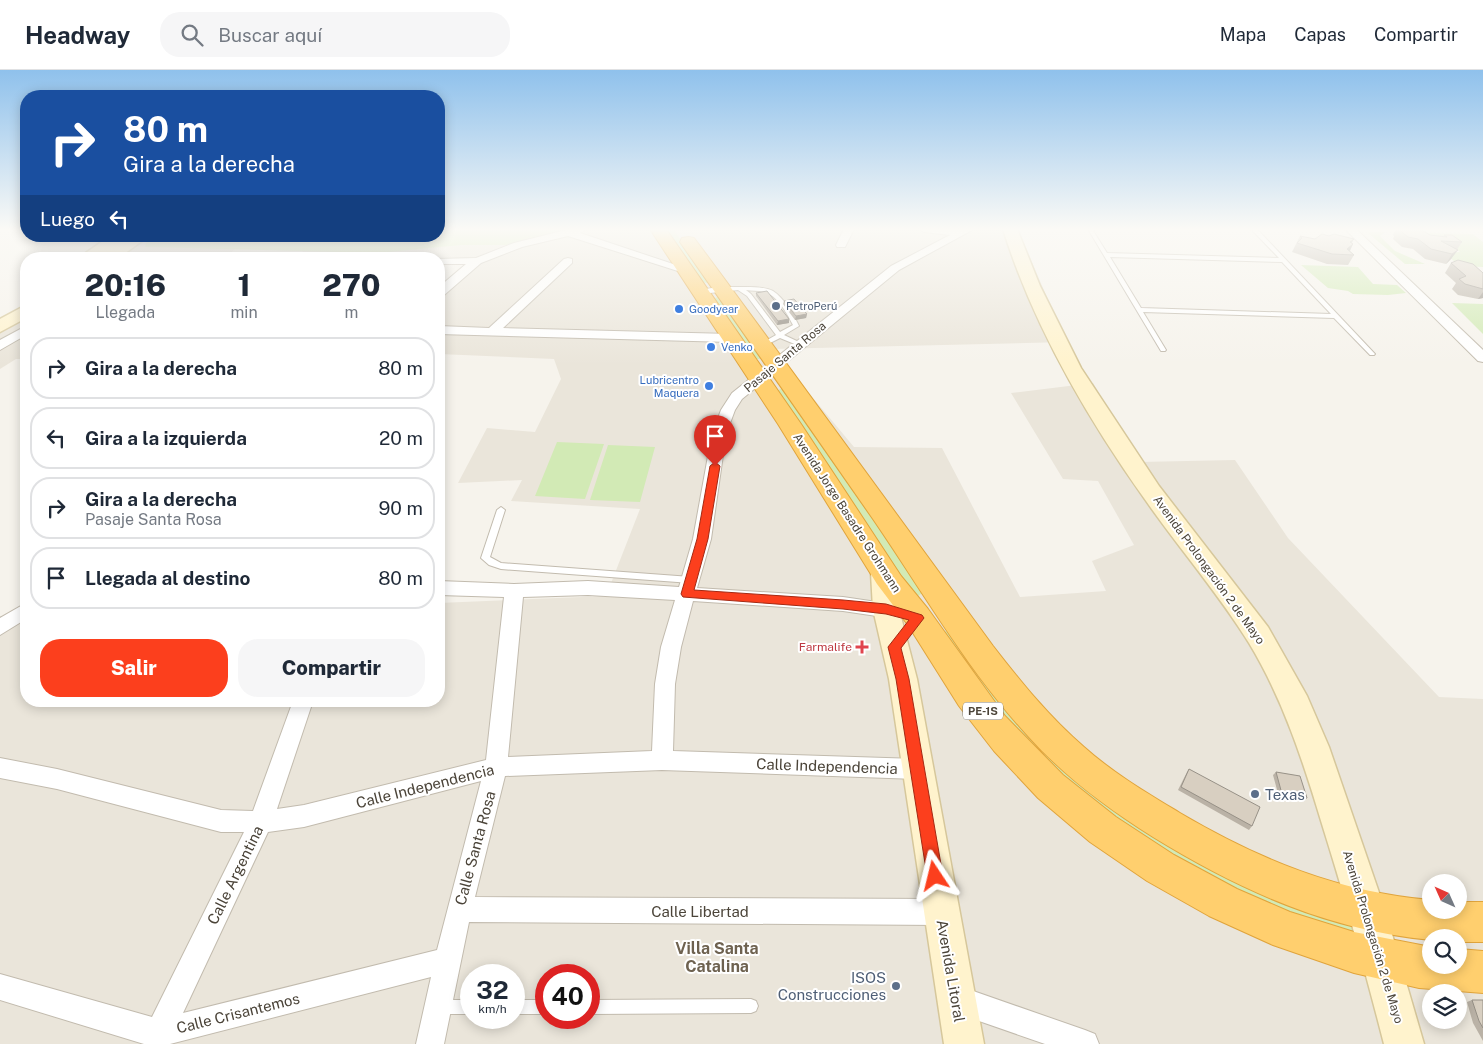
<!DOCTYPE html>
<html lang="es">
<meta charset="utf-8">
<style>
:root{--surface:#fff;--page:#f6f6f7;--text:#1f2937;--muted:#747a83;--line:#e0e1e3;--accent:#fc3f1d}
body{margin:0;font-family:"Public Sans",sans-serif;background:var(--page);color:var(--text);height:100vh;display:flex;flex-direction:column;font-size:19px;white-space:nowrap}
*{box-sizing:border-box;margin:0}
p{font-size:16px;color:var(--muted)}
.icon{flex:none;width:28px;height:28px;fill:none;stroke:currentColor;stroke-width:2;stroke-linecap:round;stroke-linejoin:round}
.map{position:relative;flex:1;overflow:hidden}
.details{position:absolute;left:20px;top:182px;width:425px;height:455px;display:flex;flex-direction:column;background:var(--surface);border-radius:20px;box-shadow:0 2px 12px #0003}
.details>*{flex:none}
.hud{position:absolute;left:20px;top:20px;width:425px;height:152px;border-radius:20px;box-shadow:0 2px 12px #0003;background:#1a4fa0;color:#fff;overflow:hidden}
.needle{width:32px;rotate:315deg}
.tools{position:absolute;left:1422px;top:804px;display:grid;gap:10px}
.tools a{display:grid;place-items:center;width:45px;height:45px;border-radius:50%;background:var(--surface);box-shadow:0 2px 12px #0003;font-size:25px}
.speed{position:absolute;left:460px;top:894px;display:flex;gap:10px;font-size:25px;font-weight:700;text-align:center}
.speed>*{display:grid;place-content:center;width:65px;height:65px;border-radius:50%;background:var(--surface);box-shadow:0 2px 12px #0003;line-height:1}
.speed small{font-size:12px;font-weight:400}
.speed .limit{border:8px solid #d22;background:#fff;color:#111}
.pin{position:absolute;display:grid;place-items:center;width:42px;height:42px;color:#fff;margin:-51px -21px;border-radius:50% 50% 50% 0;rotate:-45deg;box-shadow:0 0 5px #0007}
.pin .icon{rotate:45deg}
.me{position:absolute;width:55px;margin:-28px;rotate:350deg;stroke-linejoin:round;filter:drop-shadow(0 0 4px #0008)}
.turn{display:flex;align-items:center;gap:18px;height:105px;padding:0 20px;font-size:22px}
.turn .icon{width:65px;height:65px;stroke-width:2.5}
.turn b{display:block;font-size:35px;line-height:42px}
.then{display:flex;align-items:center;height:48px;padding:0 20px;background:#0003;gap:10px;font-size:19px}
.eta{display:flex;justify-content:space-evenly;align-items:center;height:85px;text-align:center}
.eta b{font-size:30px;font-weight:800;line-height:35px}
.cta{display:flex;gap:10px;margin-top:auto;padding:10px 20px}
.cta a{flex:1;height:58px;border-radius:20px;background:var(--accent);color:#fff;font-size:20px;font-weight:800;line-height:58px;text-align:center}
.cta a+a{background:var(--page);color:var(--text)}
ul{padding:0;list-style:none}
li{display:flex;align-items:center;gap:15px;height:62px;margin:0 10px 8px;padding:0 10px;border:2px solid var(--line);border-radius:20px}
li div{flex:1}
li b{display:block;font-size:19px}
li em{font-style:normal}
header{display:flex;align-items:center;gap:30px;box-sizing:border-box;height:70px;padding:0 25px;background:var(--surface);border-bottom:1px solid var(--line)}
header strong{font-size:24px}
nav{display:flex;gap:28px;margin-inline-start:auto;font-size:18px}
.search{width:350px;height:45px;background:var(--page);display:flex;align-items:center;gap:12px;box-sizing:border-box;padding:0 18px;border-radius:20px;color:var(--muted);font-size:19px}
.map>svg:first-child{display:block}
.residential{fill:#eae5da;fill-rule:evenodd}
.green{fill:#d2eab5}
.lines{fill:none;stroke-linecap:round;stroke-linejoin:round}
.lane-casing{stroke:#c2bbae;stroke-width:2}
.street-casing{stroke:#c2bbae;stroke-width:2}
.secondary-casing{stroke:#d6c79b;stroke-width:3}
.highway-casing{stroke:#e0a43c;stroke-width:2}
.lane{fill:#fff;fill-rule:evenodd}
.street{fill:#fff;fill-rule:evenodd}
.secondary{fill:#fff3cd;fill-rule:evenodd}
.highway{fill:#ffcf6e;fill-rule:evenodd}
.wall{fill:#bab2a6}
.shaded-wall{fill:#979187}
.building{fill:#d8cfc1;stroke:#979187}
.route{fill:#fc3f1d;stroke:#a42913}
.service-dot{fill:#5c6f8a;stroke:#fff;stroke-width:2}
.shop-dot{fill:#3f7fe0;stroke:#fff;stroke-width:2}
.health-dot{fill:#e0444e;stroke:#fff;stroke-width:2}
.labels{text-anchor:middle;dominant-baseline:central;stroke-width:4;stroke-linejoin:round;paint-order:stroke}
.far-service-label{font-size:11px;fill:#4e5e75;stroke:#fff;text-anchor:start}
.far-shop-label{font-size:11px;fill:#366cbe;stroke:#fff;text-anchor:start}
.shield{fill:#fff;stroke:#817c74;stroke-width:1}
.shield-label{font-size:11px;font-weight:bold;fill:#4b4439}
.street-label{font-size:12px;fill:#4b4439;stroke:#fff}
.health-label{font-size:12px;fill:#be3a42;stroke:#fff;text-anchor:end}
.near-street-label{font-size:15px;fill:#4b4439;stroke:#fff}
.near-service-label{font-size:15px;fill:#4e5e75;stroke:#fff;text-anchor:start}
.near-neighbourhood-label{font-size:16px;font-weight:bold;fill:#6e6250;stroke:#fff}
</style>
<header>
<strong>Headway</strong>
<div class="search"><svg class="icon" aria-label="search" viewBox="0 0 24 24"><circle cx="10" cy="10" r="6"/><path d="M15 15l6 6"/></svg>Buscar aquí</div>
<nav><a>Mapa</a><a>Capas</a><a>Compartir</a></nav>
</header>
<div class="map">
<svg width="1483" height="974" viewBox="0 0 1483 974">
<rect width="100%" height="100%" fill="#f6f3ec"/>
<path class="residential" d="M439,159H1018L1066,272L772,279L854,377L942,378L1020,527L1106,521L1092,491L1134,475L1098,411L1063,409L1011,323L1093,313L1139,392L1235,390L1288,468L1439,627L1483,629V974H0V546L26,547V631H439V533L606,526L640,439L511,431L522,410L458,413L487,358L535,362L561,309L554,289L439,284V218L467,194H439V189H294L303,181L235,179L224,189H101L134,166H439ZM1431,812H1459V840H1431ZM1431,868H1459V895H1431ZM471,905H514V948H471ZM546,905H589V948H546ZM1431,922H1459V950H1431Z
M26,240V289H16L0,299V258Z"/>
<path class="green" d="M439,159H577L509,175H461L378,183L145,177L146,173L157,166H439Z
M664,159H673L710,210L708,213L700,212Z
M1371,162H1385L1380,166L1395,181L1425,194H1405L1368,163Z
M1424,163L1473,164L1483,172V197L1461,196L1443,183L1460,182L1448,173Z
M1301,195L1358,197L1373,214L1397,215L1406,223L1388,225L1353,224L1348,221L1328,218Z
M717,227L722,228L762,289H754L713,230Z
M1452,233L1483,234V264Z
M780,319L787,320L925,521L918,526L908,521L776,323Z
M557,372L604,374L585,429L535,426Z
M608,375L655,377L640,432L590,430Z
M945,561L956,568L1003,631L1355,856L1356,868L1318,856L1176,794L1031,684L944,569Z"/>
<g class="lines">
<g class="lane-casing">
<path id="lane" d="M1088,159H1092L1107,183L1279,188L1251,159H1257L1375,284L1374,285H1370L1334,248L1143,242L1166,280L1165,281H1161ZM1110,187L1282,192L1331,244L1141,238Z
M746,217C754,217 765,217 773,221C784,228 794,245 799,256L784,265L801,273V275H797L780,268L764,276H760V274L776,265L747,226L738,220L700,224L697,222C708,216 732,217 746,217ZM746,220C752,221 760,220 767,223C778,227 788,245 793,255L780,262L751,224Z
M501,437L505,440L490,487L501,493L691,507L694,508L695,510L694,512L691,513L501,499L489,495L481,488L497,440Z
M751,929L756,931L758,936L756,941L751,943L589,944V930Z
M442,930H471V944H442L437,942L435,937L437,932Z
M514,930H546V944H514Z"/>
</g>
<g class="street-casing">
<path id="street" d="M570,159H587L580,163L691,200L689,202H681L568,166L522,177L481,193L443,226H439V217L466,194H439V189H435L476,188L514,173Z
M844,159H854L845,177H837L836,175Z
M919,159H974L899,200L742,329L735,340L726,364L711,469L697,518L843,527L897,535L904,537L906,542L904,547L897,549L843,541L693,531L681,577L675,614L673,681L917,689L925,692L928,699L925,706L917,709L662,700L505,706L475,827L941,829L950,833L954,842L950,851L941,855L469,852L444,974H416L431,907L170,974H144L0,930V904L152,947L244,762H221L57,719L0,708V688L57,699L221,740L253,741L293,631H313L277,739L304,735L486,690L504,527L439,525V511L514,514L588,511L679,517L693,469L712,364L721,340L732,323L891,196L950,165L924,162ZM588,525L675,530L661,577L655,614L652,681L508,687L523,527ZM481,711L437,880L183,943L268,762L304,757Z
M1345,159H1356L1483,280V292L1478,291Z
M568,188L572,189V193L503,258L730,264L736,268L730,272L439,264V256L489,258L564,189Z
M26,256V265L0,280V270Z
M26,533V549L0,565V548Z
M956,915L1085,960L1095,964L1099,974H1045L956,943L946,939L942,929L946,919Z"/>
</g>
<g class="secondary-casing">
<path id="secondary" d="M1003,159H1017L1040,216L1081,298L1159,416L1268,557L1307,626L1329,677L1385,840L1424,974H1384C1365,900 1345,827 1322,754C1303,691 1283,629 1249,573C1218,523 1178,477 1144,428C1086,346 1033,255 1003,159Z
M110,166H128L123,171L131,166H149L117,189H102L103,184L96,189H77Z
M26,235V248L0,262V249Z
M884,494L893,497L897,503L899,539L917,609L984,974H944L889,609L873,539L871,503L875,497Z"/>
</g>
<g class="highway-casing">
<path id="highway" d="M650,159H666L801,354L901,506L928,539L1005,646L1063,705L1116,747L1174,785L1237,819L1290,842L1354,862L1431,877V895H1459V879L1483,881V923L1419,918L1354,903L1273,875L1209,846L1147,811L1090,772L1038,728L994,681L959,636L908,555L877,514L778,354Z
M688,167L694,168L723,207L993,576C1021,612 1049,647 1084,677C1113,703 1147,723 1180,743C1260,790 1338,822 1431,830V840H1459V832H1483V872H1459V868H1431V870C1330,861 1239,820 1153,767C1107,738 1065,707 1028,666C968,601 923,522 873,449C809,356 744,264 680,172L682,168Z"/>
</g>
<use href="#lane" class="lane"/>
<use href="#street" class="street"/>
<use href="#secondary" class="secondary"/>
<use href="#highway" class="highway"/>
</g>
<path class="wall" d="M1396,159H1420L1430,165L1443,167L1444,165L1462,172L1451,189L1446,194L1425,189L1413,179L1402,177L1393,169L1394,166L1393,165Z
M1300,166L1315,169L1352,173L1353,174L1350,181L1354,185L1348,195L1327,194L1292,182Z
M1451,193L1483,203V228L1478,229L1458,225L1452,219L1456,213L1445,203Z
M756,223L789,253L777,255L756,226Z
M784,231L807,244L806,248L795,250L783,234Z
M1189,699L1252,756L1249,760L1178,720L1187,702Z
M1276,702L1307,728L1304,731L1279,727L1273,705Z
M1472,930H1483V971L1473,953L1467,932Z"/>
<path class="shaded-wall" d="M1354,169L1350,176L1353,174L1348,184L1345,182L1350,172Z
M1458,180L1451,189L1446,194L1452,184Z
M1483,222V228L1478,229Z
M807,244L806,248L795,250L796,246Z
M789,249V253L777,255L778,251Z"/>
<path class="building" d="M1398,159H1420L1430,165L1447,167L1444,165H1452L1462,172L1441,171L1458,180L1452,184L1431,179L1418,169L1408,167Z
M1322,164L1329,166L1334,164L1354,169L1350,172L1353,174L1347,179L1354,185L1332,184L1297,173L1302,168L1300,166L1315,169Z
M1458,190L1473,194L1483,203V219L1465,214L1459,209L1466,206L1451,193Z
M767,221L789,249L778,251L756,223Z
M794,229L807,244L796,246L784,231Z
M1189,699L1260,737L1252,756L1181,717Z
M1276,702L1300,706L1307,728L1282,724Z
M1472,930H1483V958L1479,951Z"/>
<linearGradient id="sky" x2="0" y2="1"><stop stop-color="#8fc1ec"/><stop offset="0.54" stop-color="#fbfaf6"/><stop offset="1" stop-color="#fbfaf6" stop-opacity="0"/></linearGradient>
<rect width="1483" height="295" fill="url(#sky)"/>
<path class="route" d="M715,392L720,396L708,469L694,520L843,530L886,534L922,545L924,548L901,578L909,609L943,806L941,812L935,814L930,812L927,806L896,609L888,577L909,550L886,544L843,539L683,527L681,524L697,469L710,396Z"/>
<g class="service-dot">
<circle cx="776" cy="236" r="5"/>
<circle cx="1255" cy="724" r="5"/>
<circle cx="896" cy="916" r="5"/>
</g>
<g class="shop-dot">
<circle cx="679" cy="239" r="5"/>
<circle cx="711" cy="277" r="5"/>
<circle cx="709" cy="316" r="5"/>
</g>
<path class="health-dot" d="M859.5 569.5h5v5h5v5h-5v5h-5v-5h-5v-5h5z"/>
<g class="labels">
<g class="far-service-label">
<text x="786" y="236">PetroPerú</text>
</g>
<g class="far-shop-label">
<text x="689" y="239">Goodyear</text>
<text x="721" y="277">Venko</text>
<text x="699" y="310" text-anchor="end">Lubricentro<tspan x="699" dy="13">Maquera</tspan></text>
</g>
<rect class="shield" x="963" y="632.5" width="40" height="17" rx="4"/>
<g class="shield-label">
<text x="983" y="641">PE-1S</text>
</g>
<g class="street-label">
<text transform="translate(785 287) rotate(-40)">Pasaje Santa Rosa</text>
<text transform="translate(847 443) rotate(57)">Avenida Jorge Basadre Grohmann</text>
<text transform="translate(1209 500) rotate(54)">Avenida Prolongación 2 de Mayo</text>
<text transform="translate(1373 867) rotate(73)">Avenida Prolongación 2 de Mayo</text>
</g>
<g class="health-label">
<text x="852" y="577">Farmalife</text>
</g>
<g class="near-street-label">
<text transform="translate(827 696) rotate(2)">Calle Independencia</text>
<text transform="translate(425 716) rotate(-14)">Calle Independencia</text>
<text transform="translate(475 778) rotate(-75)">Calle Santa Rosa</text>
<text transform="translate(235 805) rotate(-64)">Calle Argentina</text>
<text x="700" y="841">Calle Libertad</text>
<text transform="translate(951 901) rotate(80)">Avenida Litoral</text>
<text transform="translate(238 943) rotate(-14)">Calle Crisantemos</text>
</g>
<g class="near-service-label">
<text x="1265" y="724">Texas</text>
<text x="886" y="907" text-anchor="end">ISOS<tspan x="886" dy="17">Construcciones</tspan></text>
</g>
<g class="near-neighbourhood-label">
<text x="717" y="878">Villa Santa<tspan x="717" dy="18">Catalina</tspan></text>
</g>
</g>
</svg>
<div class="tools">
<a><svg class="needle" viewBox="-14 -14 28 28"><path d="M0-13l5 13h-10z" fill="#e53935"/><path d="M0 13l5-13h-10z" fill="#747a83"/></svg></a>
<a><svg class="icon" aria-label="search" viewBox="0 0 24 24"><circle cx="10" cy="10" r="6"/><path d="M15 15l6 6"/></svg></a>
<a><svg class="icon" aria-label="layers" viewBox="0 0 24 24"><path d="M12 4l9 5-9 5-9-5zM3 14l9 5 9-5"/></svg></a>
</div>
<div class="speed"><div>32<small>km/h</small></div><div class="limit">40</div></div>
<div class="pin" style="left:715px;top:396px;background:#d93025"><svg class="icon" aria-label="arrive" viewBox="0 0 24 24"><path d="M6 21V4h12l-3 4 3 4H6"/></svg></div>
<svg class="me" style="left:935px;top:806px" viewBox="-20 -20 40 40"><path d="M0-17L14 15 0 8-14 15z" fill="#fc3f1d" stroke="#fff" stroke-width="4"/></svg>
<div class="hud">
<div class="turn"><svg class="icon" aria-label="right" viewBox="0 0 24 24"><path d="M7 20v-9h11M14 6l5 5-5 5"/></svg><div><b>80 m</b>Gira a la derecha</div></div>
<div class="then">Luego<svg class="icon" aria-label="left" viewBox="0 0 24 24"><path d="M17 20v-9H6M10 6l-5 5 5 5"/></svg></div>
</div>
<section class="details">
<div class="eta">
<div><b>20:16</b><p>Llegada</p></div>
<div><b>1</b><p>min</p></div>
<div><b>270</b><p>m</p></div>
</div>
<ul>
<li><svg class="icon" aria-label="right" viewBox="0 0 24 24"><path d="M7 20v-9h11M14 6l5 5-5 5"/></svg><div><b>Gira a la derecha</b></div><em>80 m</em></li>
<li><svg class="icon" aria-label="left" viewBox="0 0 24 24"><path d="M17 20v-9H6M10 6l-5 5 5 5"/></svg><div><b>Gira a la izquierda</b></div><em>20 m</em></li>
<li><svg class="icon" aria-label="right" viewBox="0 0 24 24"><path d="M7 20v-9h11M14 6l5 5-5 5"/></svg><div><b>Gira a la derecha</b><p>Pasaje Santa Rosa</p></div><em>90 m</em></li>
<li><svg class="icon" aria-label="arrive" viewBox="0 0 24 24"><path d="M6 21V4h12l-3 4 3 4H6"/></svg><div><b>Llegada al destino</b></div><em>80 m</em></li>
</ul>
<div class="cta"><a>Salir</a><a>Compartir</a></div>
</section>
</div>
